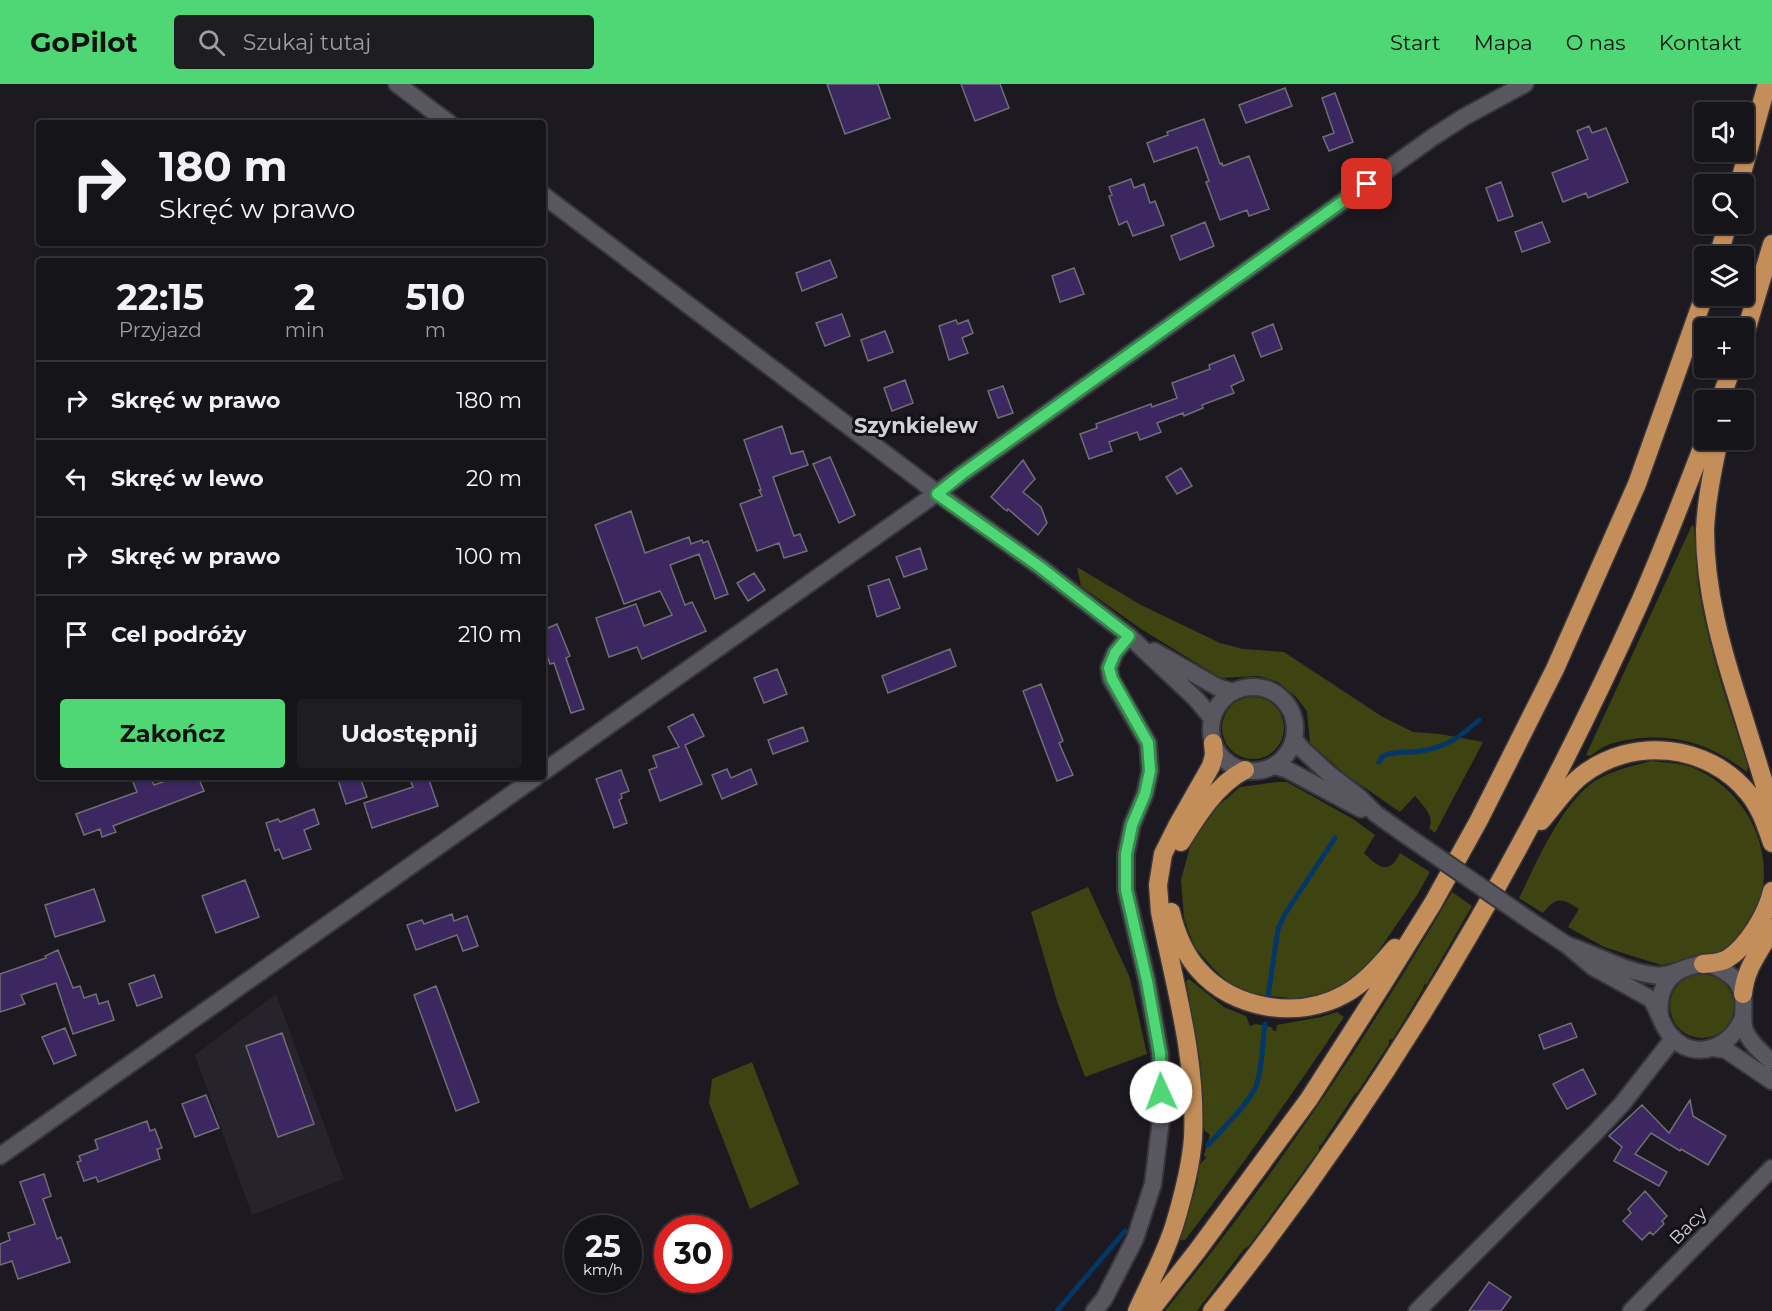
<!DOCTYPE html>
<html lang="pl">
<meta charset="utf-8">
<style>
:root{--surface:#151418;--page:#1e1d21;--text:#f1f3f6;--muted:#9d9ea2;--line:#343337;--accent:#4fd675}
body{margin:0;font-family:Montserrat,sans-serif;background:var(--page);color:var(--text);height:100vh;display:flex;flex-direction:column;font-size:22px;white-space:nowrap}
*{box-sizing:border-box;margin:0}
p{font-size:20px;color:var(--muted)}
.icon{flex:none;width:33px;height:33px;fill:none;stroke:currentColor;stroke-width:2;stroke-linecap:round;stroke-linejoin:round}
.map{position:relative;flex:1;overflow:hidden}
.panel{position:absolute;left:36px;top:174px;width:510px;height:522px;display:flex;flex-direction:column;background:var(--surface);border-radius:6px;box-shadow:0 2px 4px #0004,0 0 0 2px var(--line)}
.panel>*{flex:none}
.banner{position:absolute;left:36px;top:36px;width:510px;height:126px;border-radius:6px;box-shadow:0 2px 4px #0004,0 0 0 2px var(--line);background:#151418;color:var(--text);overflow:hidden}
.controls{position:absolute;left:1694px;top:18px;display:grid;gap:12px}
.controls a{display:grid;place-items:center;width:60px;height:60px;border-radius:6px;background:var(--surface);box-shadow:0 2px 4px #0004,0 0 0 2px var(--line);font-size:30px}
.speed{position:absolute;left:564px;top:1131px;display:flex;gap:12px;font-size:30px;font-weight:700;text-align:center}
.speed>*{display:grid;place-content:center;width:78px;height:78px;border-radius:50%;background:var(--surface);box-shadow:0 2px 4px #0004,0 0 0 2px var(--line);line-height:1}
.speed small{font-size:15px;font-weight:400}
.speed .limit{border:9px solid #d22;background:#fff;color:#111}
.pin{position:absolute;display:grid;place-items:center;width:51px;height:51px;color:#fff;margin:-26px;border-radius:12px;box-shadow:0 3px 9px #0006}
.me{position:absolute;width:66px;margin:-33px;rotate:358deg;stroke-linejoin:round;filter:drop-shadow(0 0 4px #0008)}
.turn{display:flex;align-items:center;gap:21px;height:126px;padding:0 24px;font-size:27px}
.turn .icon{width:78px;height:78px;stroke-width:2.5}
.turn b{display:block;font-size:42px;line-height:51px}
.eta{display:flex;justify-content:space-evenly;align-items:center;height:102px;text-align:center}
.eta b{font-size:36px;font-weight:700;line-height:42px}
.button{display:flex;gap:12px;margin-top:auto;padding:12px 24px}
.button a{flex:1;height:69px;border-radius:6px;background:var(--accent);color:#111;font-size:24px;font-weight:700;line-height:69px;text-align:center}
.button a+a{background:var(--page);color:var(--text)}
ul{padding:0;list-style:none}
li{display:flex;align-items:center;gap:18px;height:78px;padding:0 24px;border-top:2px solid var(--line)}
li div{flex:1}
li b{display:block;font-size:22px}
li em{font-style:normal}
header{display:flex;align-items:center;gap:36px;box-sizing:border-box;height:84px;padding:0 30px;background:var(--accent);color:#111}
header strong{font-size:28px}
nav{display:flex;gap:33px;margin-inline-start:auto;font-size:21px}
.search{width:420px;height:54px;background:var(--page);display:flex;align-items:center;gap:15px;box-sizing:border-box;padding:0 21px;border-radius:6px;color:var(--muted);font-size:22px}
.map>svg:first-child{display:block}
.built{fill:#26232d}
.green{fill:#3d4311}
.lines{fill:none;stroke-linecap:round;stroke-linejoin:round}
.stream{stroke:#033767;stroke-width:5}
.building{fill:#3d2760;stroke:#706e75;stroke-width:1.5}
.minor-casing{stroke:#38363b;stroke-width:20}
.tertiary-casing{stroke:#38363b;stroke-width:20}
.secondary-casing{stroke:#38363b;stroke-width:20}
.motorway-casing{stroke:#38363b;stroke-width:21}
.minor{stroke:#58565e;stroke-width:16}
.tertiary{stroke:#58565e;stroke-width:16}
.secondary{stroke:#58565e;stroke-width:16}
.motorway{stroke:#c48e5a;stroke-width:18}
.secondary-bridge-casing{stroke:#38363b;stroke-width:20;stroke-linecap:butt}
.secondary-bridge{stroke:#58565e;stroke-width:16}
.route-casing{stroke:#338b4c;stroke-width:15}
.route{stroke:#4fd675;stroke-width:10}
.labels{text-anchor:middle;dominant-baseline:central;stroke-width:6;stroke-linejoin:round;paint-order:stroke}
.street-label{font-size:18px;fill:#d2d1d5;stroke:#131117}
.quarter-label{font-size:21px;font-weight:bold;fill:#d2d1d5;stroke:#131117}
</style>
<header>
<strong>GoPilot</strong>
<div class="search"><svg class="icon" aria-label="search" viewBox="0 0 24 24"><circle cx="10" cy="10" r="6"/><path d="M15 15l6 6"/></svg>Szukaj tutaj</div>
<nav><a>Start</a><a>Mapa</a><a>O nas</a><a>Kontakt</a></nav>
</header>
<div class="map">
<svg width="1772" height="1227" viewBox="0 0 1772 1227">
<rect width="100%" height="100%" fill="#1c1a20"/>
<path class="built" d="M276,910L344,1095L252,1131L195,971Z"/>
<path class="green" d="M1692,441L1694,443C1696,466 1696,490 1700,512C1710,570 1730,626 1748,682L1747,688C1712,661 1677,649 1633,655C1624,656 1614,658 1606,662C1600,664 1595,669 1590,672L1586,671Z
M1077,483L1141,521L1220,559L1243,565L1284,568L1381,632L1413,648L1440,650L1483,658L1435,749L1429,744C1435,732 1423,722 1415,712L1400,728L1345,690L1310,659L1307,627L1295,612L1278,598L1259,592L1221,594L1141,545L1081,502Z
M1222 644a31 31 0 1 1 62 0a31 31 0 1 1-62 0Z
M1652,677C1667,679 1684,679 1698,686C1743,707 1772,758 1762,809C1759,820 1751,831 1745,842L1748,848L1724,869L1692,872L1676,878L1661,881L1604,863L1568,843L1579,825C1562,814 1556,812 1543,829L1519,814C1537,778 1561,720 1595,697C1613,686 1632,682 1652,677Z
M1278,698H1287L1353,735L1375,751L1364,769C1378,783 1389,792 1400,769L1430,788L1417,811L1375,872L1363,888L1346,900L1310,916L1250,910L1230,900L1213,884L1194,862L1184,834L1181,796L1191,759L1217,723L1240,703Z
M1088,803L1130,894L1147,970L1085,993L1057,917L1031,828Z
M1452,808L1472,822L1427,900L1424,901L1423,905L1393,955L1389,956V960L1357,1009L1355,1010L1321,1061L1319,1062V1066L1248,1163L1244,1165L1197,1227H1165C1272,1095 1367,955 1452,808Z
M1670 922a32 32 0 1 1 64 0a32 32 0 1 1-64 0Z
M1189,895L1224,923L1246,932L1250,942L1256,940L1271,943L1274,947H1276L1277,941L1321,933L1337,928L1344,933C1293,1009 1241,1084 1185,1156H1180L1197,1099L1199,1081L1206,1074L1204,1071L1210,1051L1205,1047L1203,1041L1201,982L1186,897Z
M752,978L799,1100L750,1125L709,1019L712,995Z"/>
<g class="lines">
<path class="stream" d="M1379,678L1383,672C1396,667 1407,669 1421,667C1447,663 1460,653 1479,636
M1268,913L1278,845L1285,830L1335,754
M1208,1061C1222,1045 1248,1021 1256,1002C1263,983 1262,960 1265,940
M1057,1227L1125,1147"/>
</g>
<path class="building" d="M827,0H878L890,34L845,50Z
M961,0H1000L1009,24L975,37Z
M1285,4L1292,22L1246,39L1239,21Z
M1335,9L1353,58L1329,67L1323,53L1334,49L1322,14Z
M1204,35L1220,80L1222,79L1223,82L1249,72L1269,125L1249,132L1247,126L1220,136L1206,98L1209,97L1197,63L1154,78L1147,59L1168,51L1167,48Z
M1589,42L1592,49L1606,44L1628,98L1588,114L1586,109L1563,118L1552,89L1588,75L1577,47Z
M1131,95L1134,104L1144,100L1150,119L1155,117L1164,141L1133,152L1127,137L1119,141L1109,112L1112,111L1109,103Z
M1501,98L1513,132L1498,137L1486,104Z
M1205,138L1214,162L1180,176L1171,152Z
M1542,138L1550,158L1522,168L1515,148Z
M830,176L837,193L802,207L796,189Z
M1074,184L1084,210L1060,218L1052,192Z
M842,230L850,252L825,262L816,239Z
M956,236L958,240L968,236L973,249L962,254L968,269L949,276L939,242Z
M1273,240L1282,265L1261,273L1252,249Z
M885,247L893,268L868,277L861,256Z
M1234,271L1244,296L1231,302L1234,309L1202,321L1203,324L1184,332L1183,329L1157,339L1161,348L1140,356L1137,348L1109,358L1112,367L1089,375L1080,350L1097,344L1096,340L1151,320L1152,323L1177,314L1172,299L1210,285L1209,281Z
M905,296L913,319L892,327L884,304Z
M1003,302L1013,329L998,334L988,307Z
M782,342L791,370L803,367L808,381L773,393L794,452L800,450L807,467L784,474L779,459L757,467L740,420L762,412L759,406H761L744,356Z
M830,373L855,431L839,439L813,380Z
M1023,376L1035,395L1023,408L1041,423L1047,439L1038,451L1008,425L1007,427L1004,425L991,413Z
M1181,384L1192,402L1177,410L1166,393Z
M631,427L645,469L689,453L691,460L702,456L703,459L708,457L728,510L715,515L699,470L670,481L685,521L692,518L706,547L642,575L637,563L609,573L596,534L636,520L644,542L672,531L660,507L624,520L595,441Z
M920,464L927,485L904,493L896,473Z
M754,489L765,506L748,517L737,499Z
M889,495L900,524L877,533L868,502Z
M557,540L570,572L566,574L584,625L571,629L554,579L550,580L543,561V546Z
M950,565L956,582L888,609L882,592Z
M777,585L787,610L764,619L754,594Z
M1041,600L1063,657L1059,659L1073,691L1057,697L1023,607Z
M693,630L704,652L685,661L702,700L660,717L649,686L657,683L653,672L679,663L668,643Z
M803,643L808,657L773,670L768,656Z
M727,685L731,694L751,685L757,700L722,715L712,691Z
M621,686L629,707L621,710L622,714L619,716L627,739L614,744L596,695Z
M131,693H151L154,701L177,693H198L204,707L113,742L116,748L102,753L100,745L84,751L76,730L137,708Z
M337,693H360L367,713L346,720Z
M409,693H428L438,722L372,744L364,719L413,703Z
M314,725L319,740L304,746L311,765L283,775L279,765L275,767L266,739L278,735L280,738Z
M245,796L259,833L216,849L202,812Z
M94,805L105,837L55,853L45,821Z
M452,830L454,837L467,832L478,862L463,867L457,851L416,866L407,841L422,836L424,840Z
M58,866L73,904L80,902L84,914L96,910L99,920L108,917L114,936L73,950L56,899L21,911L25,920L0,928V890L46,874L45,872Z
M154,891L162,913L137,922L129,900Z
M436,902L479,1018L456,1027L414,911Z
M1571,939L1577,953L1544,965L1539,951Z
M65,944L76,971L54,980L42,953Z
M282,949L314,1040L278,1053L246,962Z
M1583,985L1596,1010L1567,1025L1553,1000Z
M206,1011L219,1044L195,1053L182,1020Z
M1690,1016L1693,1032L1726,1052L1708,1081L1681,1065L1680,1067L1651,1049L1635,1070L1667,1088L1659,1102L1614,1077L1622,1063L1609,1052L1642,1021L1669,1049Z
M147,1037L150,1047L155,1045L162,1064L157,1065L160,1075L98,1098L96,1093L84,1097L77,1078L81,1077L79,1072L98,1065L95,1056Z
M44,1090L51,1112L43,1115L57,1155L61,1153L70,1178L18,1195L12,1177L0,1181V1160L10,1156L8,1149L35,1140L20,1098Z
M1645,1107L1667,1132L1662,1137L1664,1140L1653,1151L1650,1148L1642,1156L1623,1137L1631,1129L1628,1125Z
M1489,1198L1511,1213L1501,1227H1469Z"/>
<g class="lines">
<g class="minor-casing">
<path id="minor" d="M1094,1227L1104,1215L1135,1155L1153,1100L1162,1027L1160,969L1147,897L1126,806V770L1132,741L1145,710L1150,687L1148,659L1111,595L1109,584L1115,569L1129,552
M1417,1227L1595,1049L1622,1020L1673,955
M1631,1227L1772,1084"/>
</g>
<g class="tertiary-casing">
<path id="tertiary" d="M543,688L937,409L962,390L1433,53L1464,33L1525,0
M0,1072L536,693"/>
</g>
<g class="secondary-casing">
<path id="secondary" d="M397,0L449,39
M543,111L937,409L1040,483L1129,552L1196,615L1212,634
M1154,567L1217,603L1233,608
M1211 645a42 42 0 1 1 84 0a42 42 0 1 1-84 0Z
M1294,655L1301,664L1328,689L1359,713L1376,730L1410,754
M1275,682L1286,685L1361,725
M1535,840L1567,861L1593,883L1651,915C1659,927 1661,941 1671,952C1695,979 1732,963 1743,933
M1567,861C1595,870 1623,887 1653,891C1677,895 1694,871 1719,884C1726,888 1733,892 1737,898C1748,914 1741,926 1744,943C1747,956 1762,969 1772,978
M1660,931C1658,913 1663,897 1679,887
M1714,964L1726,966L1772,997"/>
</g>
<g class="motorway-casing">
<path id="motorway" d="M1739,100L1767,0
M1718,172L1728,140
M1743,257L1772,160
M1720,316L1732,284
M1719,356C1713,383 1706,418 1705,446C1705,508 1722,566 1741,625C1751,658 1762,692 1772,725
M1541,737C1554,722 1566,704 1581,692C1631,652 1708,659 1749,710C1761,725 1766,742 1772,759
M1181,758C1197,732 1217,700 1245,686
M1171,828C1176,849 1184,869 1198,885C1233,926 1299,936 1345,910C1365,899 1380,881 1395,864
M1703,880C1711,879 1720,879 1727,875C1747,863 1767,830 1772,807
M1743,910C1746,881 1760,869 1772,844
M1137,1227C1150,1198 1166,1169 1175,1139C1183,1112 1191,1082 1193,1054C1197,976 1175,903 1160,828L1158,801L1163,770L1177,742L1211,682L1214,671L1213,659
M1150,1227L1197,1167L1309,1015L1384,898L1433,819L1479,736L1555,585L1637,400L1704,212
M1212,1227C1385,1011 1526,772 1639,520C1663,466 1684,411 1705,356"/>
</g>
<use href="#minor" class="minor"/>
<use href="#tertiary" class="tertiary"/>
<use href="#secondary" class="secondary"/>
<use href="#motorway" class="motorway"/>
<g class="secondary-bridge-casing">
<path id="secondary-bridge" d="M1410,754L1535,840"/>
</g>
<use href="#secondary-bridge" class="secondary-bridge"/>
</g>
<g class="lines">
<g class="route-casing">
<path id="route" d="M1161,1008L1160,969L1147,897L1126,806V770L1132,741L1145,710L1150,687L1148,659L1112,595L1109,584L1115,569L1129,552L1040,483L937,410L962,390L1367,100"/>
</g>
<use href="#route" class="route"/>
</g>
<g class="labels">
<g class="street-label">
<text transform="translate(1688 1142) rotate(-45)">Bacy</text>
</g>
<g class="quarter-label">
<text x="916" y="341">Szynkielew</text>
</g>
</g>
</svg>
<div class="controls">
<a><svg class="icon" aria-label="sound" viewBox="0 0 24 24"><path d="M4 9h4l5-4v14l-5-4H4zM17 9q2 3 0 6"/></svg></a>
<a><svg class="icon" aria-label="search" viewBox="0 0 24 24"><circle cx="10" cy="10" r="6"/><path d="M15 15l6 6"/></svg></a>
<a><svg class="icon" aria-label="layers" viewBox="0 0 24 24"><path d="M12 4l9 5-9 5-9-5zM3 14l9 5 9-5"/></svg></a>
<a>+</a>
<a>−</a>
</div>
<div class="speed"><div>25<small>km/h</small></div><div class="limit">30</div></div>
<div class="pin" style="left:1367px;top:100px;background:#d93025"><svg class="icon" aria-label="arrive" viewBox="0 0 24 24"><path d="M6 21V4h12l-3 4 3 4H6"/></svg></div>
<svg class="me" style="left:1161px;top:1008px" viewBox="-20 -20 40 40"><circle r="19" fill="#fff"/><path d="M0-13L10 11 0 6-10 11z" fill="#4fd675"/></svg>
<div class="banner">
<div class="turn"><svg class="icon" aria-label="right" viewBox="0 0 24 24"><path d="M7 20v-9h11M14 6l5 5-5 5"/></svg><div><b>180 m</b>Skręć w prawo</div></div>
</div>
<section class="panel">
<div class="eta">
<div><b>22:15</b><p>Przyjazd</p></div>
<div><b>2</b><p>min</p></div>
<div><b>510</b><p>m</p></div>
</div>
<ul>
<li><svg class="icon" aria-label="right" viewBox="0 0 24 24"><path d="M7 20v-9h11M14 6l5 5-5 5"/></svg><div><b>Skręć w prawo</b></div><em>180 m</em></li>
<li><svg class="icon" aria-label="left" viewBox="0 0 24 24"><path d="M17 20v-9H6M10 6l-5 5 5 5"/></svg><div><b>Skręć w lewo</b></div><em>20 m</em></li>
<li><svg class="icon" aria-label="right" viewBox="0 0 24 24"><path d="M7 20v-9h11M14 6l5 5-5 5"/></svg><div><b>Skręć w prawo</b></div><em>100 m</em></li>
<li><svg class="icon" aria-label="arrive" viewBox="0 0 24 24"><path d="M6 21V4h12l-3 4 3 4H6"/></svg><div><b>Cel podróży</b></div><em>210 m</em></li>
</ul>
<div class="button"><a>Zakończ</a><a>Udostępnij</a></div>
</section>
</div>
